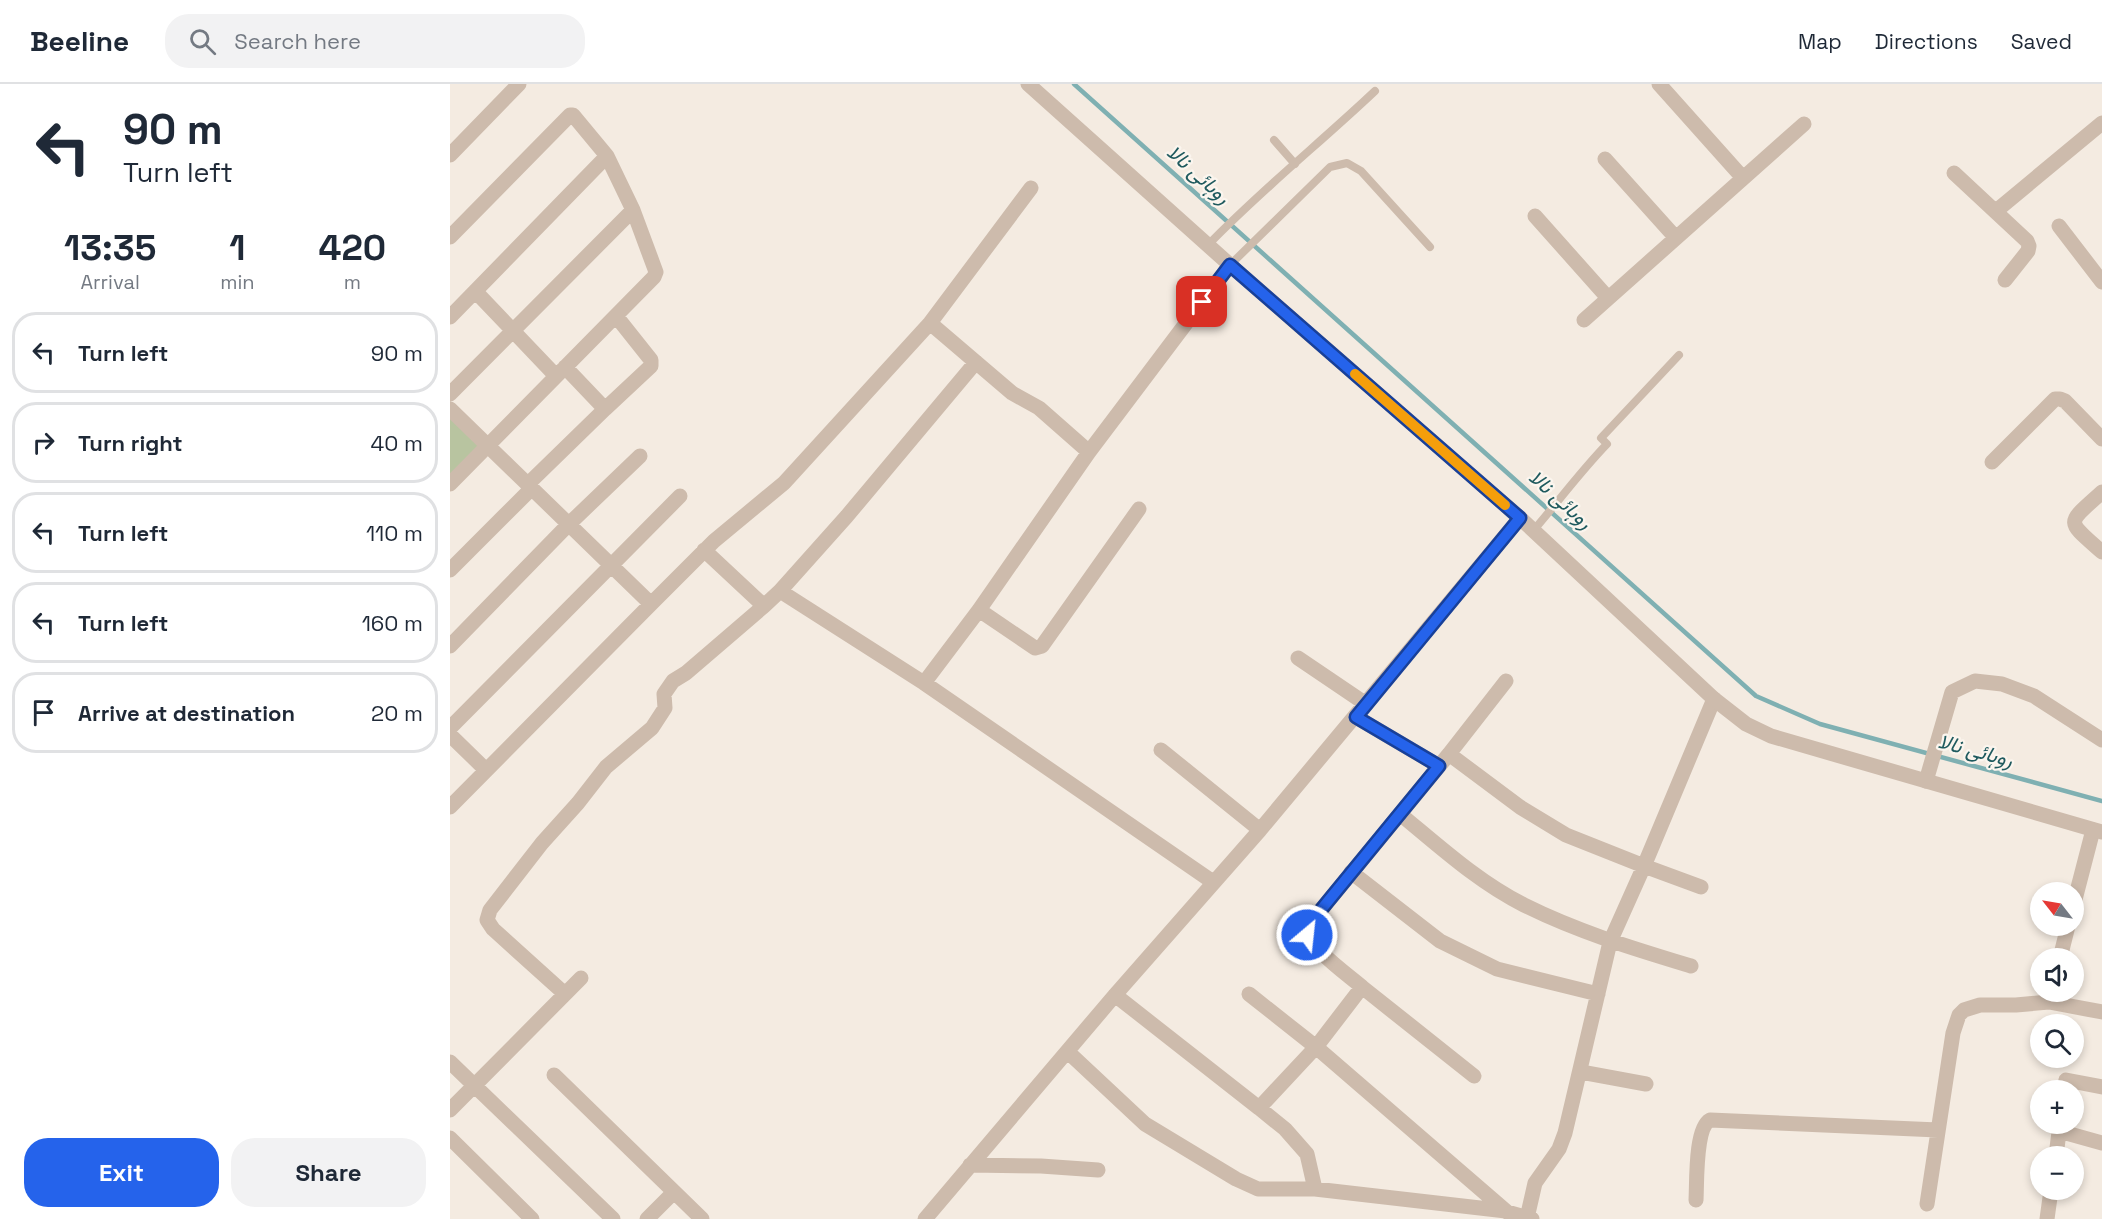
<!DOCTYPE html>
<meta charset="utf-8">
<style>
:root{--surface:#fff;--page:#f2f2f3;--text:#1f2937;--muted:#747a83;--line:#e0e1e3;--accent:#2563eb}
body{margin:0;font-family:"Space Grotesk",Vazirmatn,sans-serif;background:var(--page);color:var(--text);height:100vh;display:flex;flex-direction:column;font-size:22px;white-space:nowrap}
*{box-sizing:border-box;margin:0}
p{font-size:20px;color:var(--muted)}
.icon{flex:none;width:33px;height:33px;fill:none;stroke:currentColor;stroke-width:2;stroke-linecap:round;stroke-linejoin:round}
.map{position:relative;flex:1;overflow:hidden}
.side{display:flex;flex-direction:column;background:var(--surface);width:450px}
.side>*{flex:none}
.hud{background:#fff;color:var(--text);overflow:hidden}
.needle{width:39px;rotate:301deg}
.buttons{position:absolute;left:1580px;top:798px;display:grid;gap:12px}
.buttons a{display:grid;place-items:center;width:54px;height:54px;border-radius:50%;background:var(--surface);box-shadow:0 3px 9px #0003;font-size:30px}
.pin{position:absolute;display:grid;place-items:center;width:51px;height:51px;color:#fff;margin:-26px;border-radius:12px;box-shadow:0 3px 9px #0006}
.me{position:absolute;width:66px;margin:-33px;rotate:28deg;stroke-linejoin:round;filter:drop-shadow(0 0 4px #0008)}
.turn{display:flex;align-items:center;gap:21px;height:126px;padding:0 24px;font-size:27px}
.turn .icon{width:78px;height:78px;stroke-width:2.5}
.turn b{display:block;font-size:42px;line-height:51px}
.eta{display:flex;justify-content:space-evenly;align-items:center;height:102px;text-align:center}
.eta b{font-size:36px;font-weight:600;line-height:42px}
.primary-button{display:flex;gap:12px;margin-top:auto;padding:12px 24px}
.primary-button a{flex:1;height:69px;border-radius:24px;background:var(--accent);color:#fff;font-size:24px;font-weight:600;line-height:69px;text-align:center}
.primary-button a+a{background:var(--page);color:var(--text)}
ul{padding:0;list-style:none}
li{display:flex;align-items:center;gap:18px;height:81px;margin:0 12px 9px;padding:0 12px;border:3px solid var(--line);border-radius:24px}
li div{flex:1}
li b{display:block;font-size:22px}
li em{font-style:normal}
header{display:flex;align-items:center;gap:36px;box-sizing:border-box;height:84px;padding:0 30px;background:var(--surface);border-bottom:2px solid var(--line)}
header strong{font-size:28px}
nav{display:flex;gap:33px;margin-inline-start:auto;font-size:21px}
.search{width:420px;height:54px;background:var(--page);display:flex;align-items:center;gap:15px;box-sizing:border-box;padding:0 21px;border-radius:24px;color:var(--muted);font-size:22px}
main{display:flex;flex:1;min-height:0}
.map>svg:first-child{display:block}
.green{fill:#b8c4a0}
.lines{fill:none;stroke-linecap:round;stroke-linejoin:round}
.stream{stroke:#7fb0b2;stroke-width:4.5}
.service{stroke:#cdbbac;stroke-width:8}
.minor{stroke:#cdbbac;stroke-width:15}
.tertiary{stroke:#cdbbac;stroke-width:15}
.route-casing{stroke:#184099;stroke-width:15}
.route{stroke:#2563eb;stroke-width:10}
.slow{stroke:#f59e0b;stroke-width:10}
.labels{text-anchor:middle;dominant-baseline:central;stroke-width:4.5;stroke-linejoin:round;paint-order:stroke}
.water-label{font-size:21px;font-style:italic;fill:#1f5a5e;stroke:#fbf5ee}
</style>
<header>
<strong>Beeline</strong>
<div class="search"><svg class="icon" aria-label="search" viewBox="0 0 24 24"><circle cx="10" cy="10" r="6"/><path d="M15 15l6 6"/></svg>Search here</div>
<nav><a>Map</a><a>Directions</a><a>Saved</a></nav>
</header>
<main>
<section class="side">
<div class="hud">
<div class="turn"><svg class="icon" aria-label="left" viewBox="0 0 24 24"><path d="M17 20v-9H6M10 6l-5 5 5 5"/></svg><div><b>90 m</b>Turn left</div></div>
</div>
<div class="eta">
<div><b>13:35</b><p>Arrival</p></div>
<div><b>1</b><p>min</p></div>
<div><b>420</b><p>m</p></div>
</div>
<ul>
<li><svg class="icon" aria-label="left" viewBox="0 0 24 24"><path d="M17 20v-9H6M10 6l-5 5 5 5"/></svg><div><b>Turn left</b></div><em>90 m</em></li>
<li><svg class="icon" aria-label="right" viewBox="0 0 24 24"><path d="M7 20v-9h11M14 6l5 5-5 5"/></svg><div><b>Turn right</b></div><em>40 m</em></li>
<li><svg class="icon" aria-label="left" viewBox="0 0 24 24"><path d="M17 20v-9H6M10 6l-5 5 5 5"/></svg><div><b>Turn left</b></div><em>110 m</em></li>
<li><svg class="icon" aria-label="left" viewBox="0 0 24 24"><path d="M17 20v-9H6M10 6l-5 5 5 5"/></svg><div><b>Turn left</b></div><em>160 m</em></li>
<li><svg class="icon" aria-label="arrive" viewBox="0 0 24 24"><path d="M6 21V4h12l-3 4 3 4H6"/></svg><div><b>Arrive at destination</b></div><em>20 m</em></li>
</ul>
<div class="primary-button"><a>Exit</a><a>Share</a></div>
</section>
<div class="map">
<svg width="1652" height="1135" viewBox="0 0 1652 1135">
<rect width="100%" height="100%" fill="#f4ebe1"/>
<path class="green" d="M0,325L38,361L0,400Z"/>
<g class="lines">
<path class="stream" d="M624,0L1306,612L1370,640L1652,717"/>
<path class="service" d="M824,56L845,80
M758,161C810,107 870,59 925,7
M780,181L880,83L897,79L911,87L980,163
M1083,447C1108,418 1130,388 1157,360L1151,354L1229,271"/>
<path class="minor" d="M1209,0L1293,94
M0,71L69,0
M1155,75L1226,154
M1504,89L1577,157L1579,162L1578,167L1555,196
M1546,127L1652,39
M1085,132L1158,214
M1609,142L1652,198
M0,153L120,31H123L157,72L183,126L206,188L204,193L0,400
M26,208L106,292
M0,233L157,72
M1134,236L1354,40
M480,239L562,309L589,324L639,368
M115,283L155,325L201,282V276L166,232
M0,310L183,126
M0,325L201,520L0,723
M1542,378L1605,315H1610L1615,317L1652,355
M78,400L155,325
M1652,408C1616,441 1615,435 1652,468
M0,486L82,404
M330,507L397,432L526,278
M201,520L264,457L334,399L480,239L581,104
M314,522L330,507L474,599L763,798
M529,526L585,564L592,562L689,425
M0,562L119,440L190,372
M848,574L916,620
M474,599L529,526L639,368L780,181
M906,633L989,682
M0,644L230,412
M0,651L36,686
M711,666L810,746
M999,670L1070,723L1116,751L1194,782L1264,615
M1476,697L1502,608L1525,597L1552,600L1584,612L1652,656
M950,730C989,762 1028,798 1074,821C1128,848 1185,865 1241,882
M901,788L990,857L1047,885L1148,910
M1623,823L1643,746
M1610,874L1618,842
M912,903C897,890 857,863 857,843L999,670L1056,597
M115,910L43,845L37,836L40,826L92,759L128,719L156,683L202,644L215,624L214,610L223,597L236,589L314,522L254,466
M799,910L866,963L912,903L1024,992
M665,911L809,1024L866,963L1057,1128L1082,1135
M618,968L695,1040L786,1095L808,1105H865L1056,1127
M0,978L163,1135
M1131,988L1196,1000
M104,991L252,1135
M1614,1006L1616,996L1652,1003
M809,1024L835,1045L857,1070L865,1105
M0,1026L131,894
M1609,1047L1652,1059
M0,1054L82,1135
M1606,1072L1610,1040
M520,1081L591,1082L648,1086
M1246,1116C1247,1099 1245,1044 1260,1036L1488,1046
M1477,1120L1503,949L1509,931L1514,926L1530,921H1566L1599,918L1652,928
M1077,1134L1085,1099L1109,1065L1115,1049L1160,858L1194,782L1251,803
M197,1135L224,1108
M475,1135L665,911L810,746L1070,434
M1597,1135L1601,1106"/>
<path class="tertiary" d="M578,0L780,181L1070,434L1264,615L1296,640L1321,652L1652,748"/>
</g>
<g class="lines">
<g class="route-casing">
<path id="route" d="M752,218L780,181L1070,434L906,633L989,682L879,816L857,843V851"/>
</g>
<use href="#route" class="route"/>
<path class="slow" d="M905,290L1055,421"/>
</g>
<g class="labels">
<g class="water-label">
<text transform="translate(749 90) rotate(42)">روہائی نالا</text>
<text transform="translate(1111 415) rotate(42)">روہائی نالا</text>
<text transform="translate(1526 666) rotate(15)">روہائی نالا</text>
</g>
</g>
</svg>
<div class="buttons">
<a><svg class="needle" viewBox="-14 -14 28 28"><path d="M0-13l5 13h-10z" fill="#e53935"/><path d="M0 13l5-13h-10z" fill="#747a83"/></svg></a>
<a><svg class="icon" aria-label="sound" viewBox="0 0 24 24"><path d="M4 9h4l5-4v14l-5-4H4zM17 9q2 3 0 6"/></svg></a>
<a><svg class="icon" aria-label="search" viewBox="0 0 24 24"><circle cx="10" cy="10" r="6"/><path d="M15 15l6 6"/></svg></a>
<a>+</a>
<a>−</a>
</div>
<div class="pin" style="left:752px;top:218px;background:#d93025"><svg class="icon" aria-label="arrive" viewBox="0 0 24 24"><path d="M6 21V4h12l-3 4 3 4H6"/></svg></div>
<svg class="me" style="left:857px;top:851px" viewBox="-20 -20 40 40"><circle r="17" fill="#2563eb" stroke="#fff" stroke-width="3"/><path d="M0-11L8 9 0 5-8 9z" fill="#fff"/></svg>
</div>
</main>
